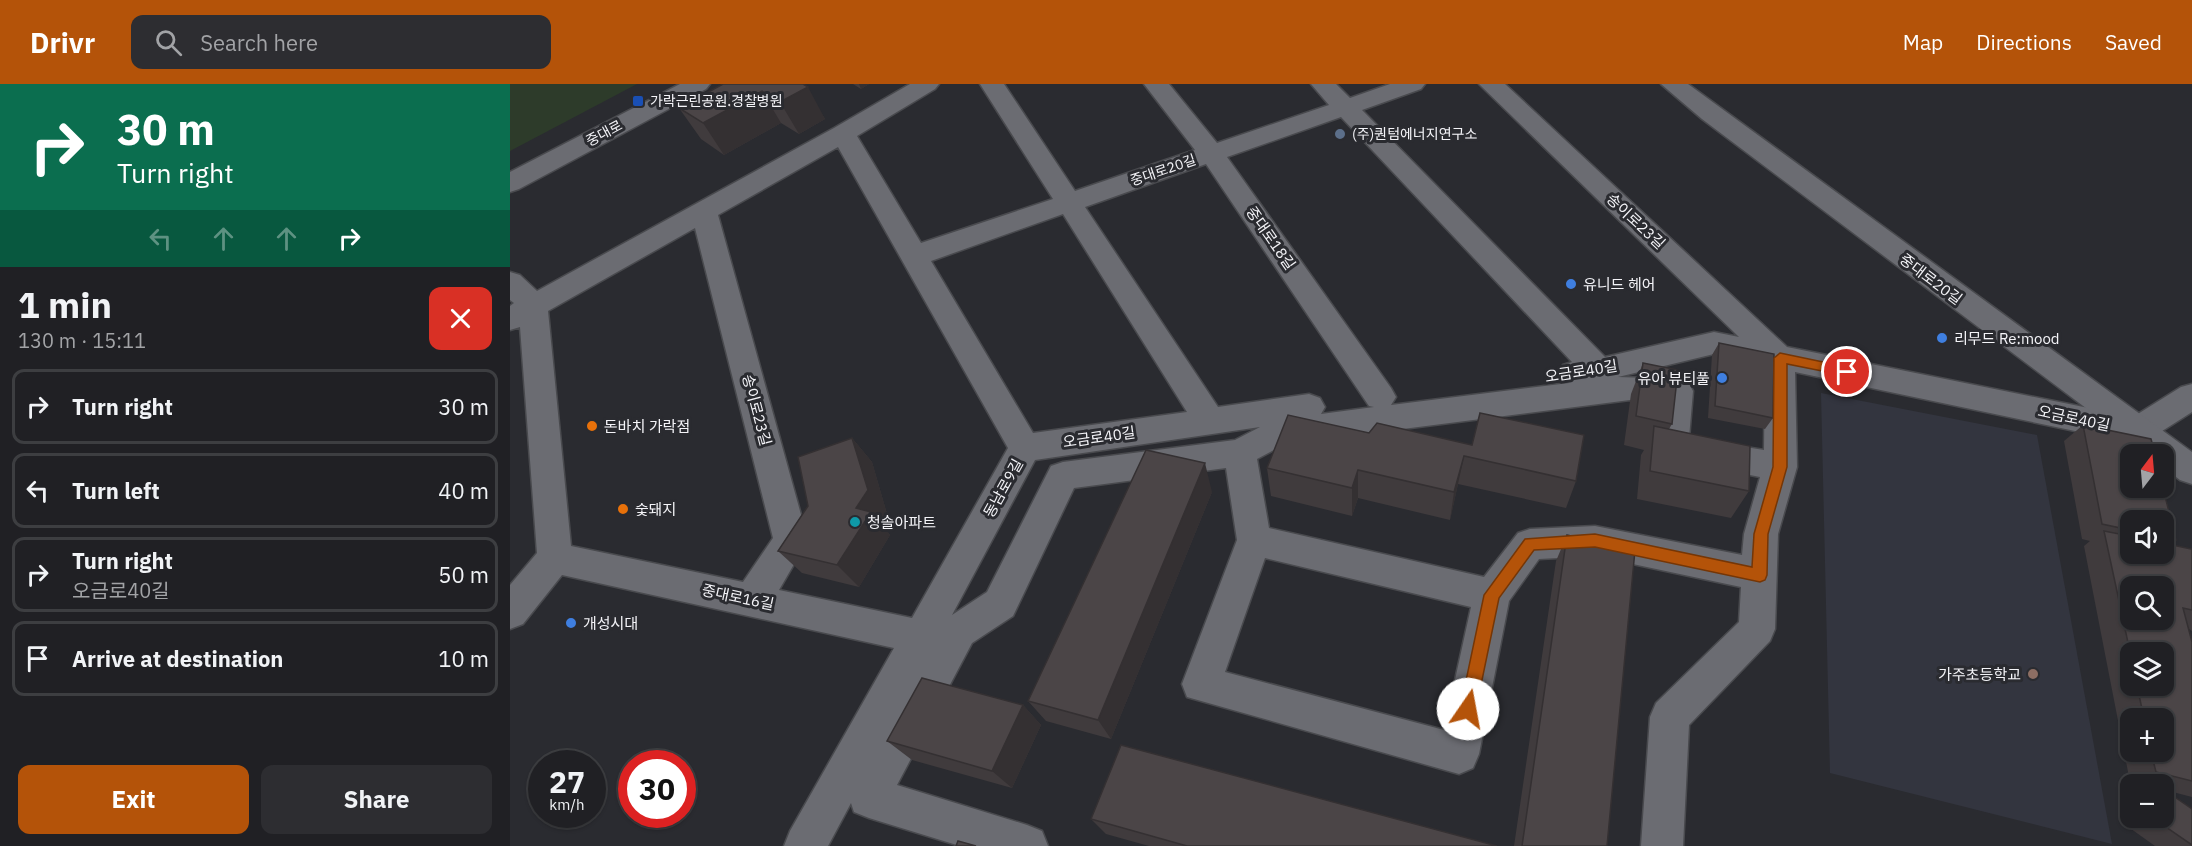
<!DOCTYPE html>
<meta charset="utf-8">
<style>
:root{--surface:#202024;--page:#2d2d31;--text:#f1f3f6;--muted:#a2a3a6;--line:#3d3e41;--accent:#b45309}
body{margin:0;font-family:"IBM Plex Sans","Noto Sans KR",sans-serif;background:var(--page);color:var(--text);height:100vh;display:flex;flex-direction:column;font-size:22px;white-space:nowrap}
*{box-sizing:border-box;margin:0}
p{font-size:20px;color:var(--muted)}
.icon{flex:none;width:33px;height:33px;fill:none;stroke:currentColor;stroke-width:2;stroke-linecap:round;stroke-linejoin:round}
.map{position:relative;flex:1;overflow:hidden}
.details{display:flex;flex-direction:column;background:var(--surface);width:510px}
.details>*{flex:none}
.banner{background:#0b6e4f;color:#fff;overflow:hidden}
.needle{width:39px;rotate:16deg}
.fabs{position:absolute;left:1610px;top:360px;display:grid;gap:12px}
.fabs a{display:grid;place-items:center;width:54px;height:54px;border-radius:12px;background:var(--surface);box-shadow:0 2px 4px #0004,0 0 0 2px var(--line);font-size:30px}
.speed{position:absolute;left:18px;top:666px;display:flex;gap:12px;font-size:30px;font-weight:700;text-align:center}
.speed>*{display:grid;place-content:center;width:78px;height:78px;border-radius:50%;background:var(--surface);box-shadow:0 2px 4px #0004,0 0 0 2px var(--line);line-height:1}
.speed small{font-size:15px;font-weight:400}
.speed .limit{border:9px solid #d22;background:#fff;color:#111}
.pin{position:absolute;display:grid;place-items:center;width:51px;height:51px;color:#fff;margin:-26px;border:3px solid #fff;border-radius:50%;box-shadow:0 2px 6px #0007}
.me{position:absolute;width:66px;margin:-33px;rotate:12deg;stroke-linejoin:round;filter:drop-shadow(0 0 4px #0008)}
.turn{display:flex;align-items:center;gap:21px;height:126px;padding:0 18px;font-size:27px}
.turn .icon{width:78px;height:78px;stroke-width:2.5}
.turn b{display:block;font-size:42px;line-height:51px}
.lanes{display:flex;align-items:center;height:57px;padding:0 18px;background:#0003;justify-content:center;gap:30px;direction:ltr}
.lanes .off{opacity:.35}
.round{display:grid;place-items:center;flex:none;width:63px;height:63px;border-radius:12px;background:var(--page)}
.head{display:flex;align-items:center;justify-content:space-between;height:102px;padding:0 18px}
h1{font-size:36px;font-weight:800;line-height:45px}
.primary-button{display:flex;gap:12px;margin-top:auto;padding:12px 18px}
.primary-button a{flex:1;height:69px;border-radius:12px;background:var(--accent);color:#fff;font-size:24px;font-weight:800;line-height:69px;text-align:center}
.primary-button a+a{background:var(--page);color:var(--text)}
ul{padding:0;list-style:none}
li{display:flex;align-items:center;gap:18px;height:75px;margin:0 12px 9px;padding:0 6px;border:3px solid var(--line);border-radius:12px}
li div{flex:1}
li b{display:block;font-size:22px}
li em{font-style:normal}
header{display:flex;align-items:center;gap:36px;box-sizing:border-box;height:84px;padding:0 30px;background:var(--accent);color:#fff}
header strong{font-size:28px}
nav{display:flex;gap:33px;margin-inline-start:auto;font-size:21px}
.search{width:420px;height:54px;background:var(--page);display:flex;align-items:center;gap:15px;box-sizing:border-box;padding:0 21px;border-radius:12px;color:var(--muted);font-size:22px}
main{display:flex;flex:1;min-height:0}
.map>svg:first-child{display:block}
.built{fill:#33353f}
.green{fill:#2d3b2a}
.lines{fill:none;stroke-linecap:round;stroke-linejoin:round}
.minor-casing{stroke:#494a4e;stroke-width:3}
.tertiary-casing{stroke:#494a4e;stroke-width:3}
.secondary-casing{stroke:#494a4e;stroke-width:3}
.minor{fill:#6b6c72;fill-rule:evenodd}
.tertiary{fill:#6b6c72;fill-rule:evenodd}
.secondary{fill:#6b6c72;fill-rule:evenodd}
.wall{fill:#403b3d;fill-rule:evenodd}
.shaded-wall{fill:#343032}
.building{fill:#4b4547;stroke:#343032;stroke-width:1.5;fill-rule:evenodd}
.route{fill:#b45309;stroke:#753606;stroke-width:1.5}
.transit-dot{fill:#1a4fb4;stroke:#2a2b30;stroke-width:2}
.service-dot{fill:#5c6f8a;stroke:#2a2b30;stroke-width:2}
.shop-dot{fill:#3f7fe0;stroke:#2a2b30;stroke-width:2}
.food-dot{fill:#e8710a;stroke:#2a2b30;stroke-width:2}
.culture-dot{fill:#0f9aa8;stroke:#2a2b30;stroke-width:2}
.education-dot{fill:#8d6e63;stroke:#2a2b30;stroke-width:2}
.labels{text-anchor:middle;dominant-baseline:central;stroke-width:6;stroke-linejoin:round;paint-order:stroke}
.far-poi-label{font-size:14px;fill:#f4f4f8;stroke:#2a2b30;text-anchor:start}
.far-street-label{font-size:14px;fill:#f4f4f8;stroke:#2a2b30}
.street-label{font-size:15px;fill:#f4f4f8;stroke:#2a2b30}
.poi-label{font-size:15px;fill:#f4f4f8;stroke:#2a2b30;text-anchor:start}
</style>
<header>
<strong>Drivr</strong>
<div class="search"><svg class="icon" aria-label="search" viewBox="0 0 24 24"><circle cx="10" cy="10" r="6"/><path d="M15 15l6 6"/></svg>Search here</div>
<nav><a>Map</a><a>Directions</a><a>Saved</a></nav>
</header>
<main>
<section class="details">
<div class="banner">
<div class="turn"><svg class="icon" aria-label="right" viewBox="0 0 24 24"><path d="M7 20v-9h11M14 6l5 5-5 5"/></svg><div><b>30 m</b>Turn right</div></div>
<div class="lanes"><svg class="icon off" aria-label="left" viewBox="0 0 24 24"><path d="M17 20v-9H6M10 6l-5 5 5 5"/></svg><svg class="icon off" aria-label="ahead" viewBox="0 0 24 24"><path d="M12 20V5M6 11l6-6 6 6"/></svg><svg class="icon off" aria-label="ahead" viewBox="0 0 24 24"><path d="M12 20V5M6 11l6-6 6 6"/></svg><svg class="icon" aria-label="right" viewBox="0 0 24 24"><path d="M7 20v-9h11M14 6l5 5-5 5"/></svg></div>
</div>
<div class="head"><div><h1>1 min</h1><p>130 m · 15:11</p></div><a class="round" style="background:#d93025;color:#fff"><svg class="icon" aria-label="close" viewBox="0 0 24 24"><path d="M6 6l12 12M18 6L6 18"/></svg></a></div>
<ul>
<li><svg class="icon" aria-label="right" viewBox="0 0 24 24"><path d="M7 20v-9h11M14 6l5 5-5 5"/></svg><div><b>Turn right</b></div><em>30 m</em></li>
<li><svg class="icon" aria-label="left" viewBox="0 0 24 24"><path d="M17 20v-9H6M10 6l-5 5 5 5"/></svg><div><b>Turn left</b></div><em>40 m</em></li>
<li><svg class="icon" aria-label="right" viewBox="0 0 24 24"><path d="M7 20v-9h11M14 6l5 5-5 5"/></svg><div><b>Turn right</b><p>오금로40길</p></div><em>50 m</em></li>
<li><svg class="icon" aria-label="arrive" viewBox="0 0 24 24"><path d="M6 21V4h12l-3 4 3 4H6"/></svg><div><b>Arrive at destination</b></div><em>10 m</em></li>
</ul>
<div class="primary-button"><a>Exit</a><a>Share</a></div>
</section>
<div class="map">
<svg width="1682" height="762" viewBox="0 0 1682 762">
<rect width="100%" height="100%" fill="#2a2b30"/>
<path class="built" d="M1311,309L1527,351L1602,760L1320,689Z"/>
<path class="green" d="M0,0H127L0,67Z"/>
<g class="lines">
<g class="minor-casing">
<path id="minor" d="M400,0H429L425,5L347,52L411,159L543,115L470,0H494L565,107L685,66L634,0H659L707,59L819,21L801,0H826L840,14L880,0H915L911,5L852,26L1095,273L1204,248L1229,253L969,0H995L1277,263L1623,333L1671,303L1682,300V328L1638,356L1627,360L1285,288L1287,383L1268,450L1265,545L1260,557L1179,641L1173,762H1131L1140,633L1146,619L1229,538L1231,503L1085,472L1029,475L999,517L969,670L963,684L949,690L677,613L672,600L727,456L716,384L564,404L503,532L462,559L387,701L517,741L532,747L538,762H450L359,734L344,728L341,719L318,762H274L280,747L384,564L52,491L13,540L0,545V501L27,469L10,243L0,246V222L4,219L0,216V188L10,191L27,207L324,44ZM831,33L1062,278L1053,281L1049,289L1053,297L1059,299L881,321L886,313L881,304L717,73ZM328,63L498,364L402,534L269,506L298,456L208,131ZM696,80L859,322L864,323L811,330L815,323L810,314L799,310L708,323L575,123ZM553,130L677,328L523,349L421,177ZM185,144L263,454L233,498L61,462L38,227ZM1204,270L1255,281L1254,366L1179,354L1183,307L1178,298L1167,295L1108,293ZM1120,316L1150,318L1146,364L1150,373L1250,393L1234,450L1232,471L1085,442L1020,445L1008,449L974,493L759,444L747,375L775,360ZM750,343L725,356L553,378L541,382L477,508L442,531L525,376ZM755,474L961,523L934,646L715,588Z"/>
</g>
<g class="tertiary-casing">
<path id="tertiary" d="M1151,0H1178L1682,368V400L1670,396L1653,383V370H1637L1192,35Z"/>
</g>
<g class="secondary-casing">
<path id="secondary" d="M170,0H200L196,5L9,105L0,108V88Z"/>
</g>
<use href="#minor" class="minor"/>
<use href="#tertiary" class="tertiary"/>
<use href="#secondary" class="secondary"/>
</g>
<path class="wall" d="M293,0L315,35L289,50L271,39L214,71L191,55L169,24Z
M343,0H359L351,5Z
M1209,259L1263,334L1255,345L1198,334L1202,271Z
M1133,279L1162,340L1159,345L1239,407L1221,434L1127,415L1131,371L1134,366L1114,361L1121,310Z
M1573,341L1641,355L1645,370H1620V404H1653L1666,456L1659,461L1681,465H1682V547L1679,545L1682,558V713L1655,706L1682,725V762H1645L1610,737L1620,719V734H1653V700H1632L1620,698L1574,462L1580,457L1572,455L1554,357ZM1620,436H1653V470H1620ZM1620,502H1653V536H1620ZM1620,568H1653V602H1620ZM1620,634H1653V668H1620Z
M859,349L1066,397L1056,424L948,400L940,436L848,414L842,432L761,412L757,384Z
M342,354L362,378L377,430L371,439L380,451L349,503L292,489L268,467Z
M702,408L601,655L536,637L518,617Z
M1057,451L1097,762H1004L1046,477Z
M513,621L531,641L502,704L402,676L377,657Z
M581,735L987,762H639L596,750Z"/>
<path class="shaded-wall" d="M349,0H359L351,5Z
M298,3L315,35L289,50L270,18Z
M252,7L271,39L214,71L193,39Z
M342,354L362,378L377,430L371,439L380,451L349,503L327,481L346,424Z
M954,372L948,400L940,436L944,408Z
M695,379L702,408L601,655L588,636Z
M848,386V414L842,432V404Z
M513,621L531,641L502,704L482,687Z"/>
<path class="building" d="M213,0H293L298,3L270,18L252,7L193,39L169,24Z
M1209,259L1264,270L1263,334L1205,322Z
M1133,279L1168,286L1162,340L1126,332Z
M970,329L1074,351L1066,397L954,372L944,408L848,386L842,404L757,384L778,331L859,349L867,339L962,361Z
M1573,341L1641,355L1645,370H1620V404H1653L1666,456L1653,453V436H1620V446L1592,440Z
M1144,342L1240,362L1239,407L1140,387Z
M342,354L358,406L346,424L361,428L327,481L268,467L298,422L288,373Z
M636,366L695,379L588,636L518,617Z
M1594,447L1620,452V470H1653V459L1681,465H1682V526L1673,524L1682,558V697L1646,688L1641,668H1653V634H1634L1627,602H1653V568H1620ZM1620,502H1653V536H1620Z
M1057,451L1125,466L1097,762H1012Z
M412,594L513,621L482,687L377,657Z
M611,661L987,762H677L581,735Z
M1653,705L1682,725V761L1643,734H1653Z
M448,757L466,762H446Z"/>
<path class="route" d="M1270,269L1337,283L1344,288L1337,292L1277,280V383L1258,450L1257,491L1255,496L1250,498L1085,463L1024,466L989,514L966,625L964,630L958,632L953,630L950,625L974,511L1015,455L1085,450L1242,483L1244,450L1263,383L1264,274Z"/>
<rect class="transit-dot" x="122" y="11" width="12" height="12" rx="3"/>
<circle class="service-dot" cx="830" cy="50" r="6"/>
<g class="shop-dot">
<circle cx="1061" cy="200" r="6"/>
<circle cx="1432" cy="254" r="6"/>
<circle cx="1212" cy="294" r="6"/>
<circle cx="61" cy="539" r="6"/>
</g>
<g class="food-dot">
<circle cx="82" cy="342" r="6"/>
<circle cx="113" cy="425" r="6"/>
</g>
<circle class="culture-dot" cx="345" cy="438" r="6"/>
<circle class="education-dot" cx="1523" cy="590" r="6"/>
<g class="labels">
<g class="far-poi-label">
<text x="140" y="17">가락근린공원.경찰병원</text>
<text x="842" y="50">(주)퀀텀에너지연구소</text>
</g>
<g class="far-street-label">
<text transform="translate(94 49) rotate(-28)">중대로</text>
<text transform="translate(653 86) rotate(-19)">중대로20길</text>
</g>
<g class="street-label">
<text transform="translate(1126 137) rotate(43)">송이로23길</text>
<text transform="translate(761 154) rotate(55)">중대로18길</text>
<text transform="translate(1421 195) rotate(37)">중대로20길</text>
<text transform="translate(1071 287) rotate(-9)">오금로40길</text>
<text transform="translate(247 326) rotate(75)">송이로23길</text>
<text transform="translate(1564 334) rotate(12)">오금로40길</text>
<text transform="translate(589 353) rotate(-8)">오금로40길</text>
<text transform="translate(493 404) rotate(-61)">동남로9길</text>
<text transform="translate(228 513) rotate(12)">중대로16길</text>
</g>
<g class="poi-label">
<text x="1073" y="200">유니드 헤어</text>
<text x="1444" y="254">리무드 Re:mood</text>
<text x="1200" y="294" text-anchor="end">유아 뷰티풀</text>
<text x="94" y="342">돈바치 가락점</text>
<text x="125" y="425">숯돼지</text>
<text x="357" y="438">청솔아파트</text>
<text x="73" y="539">개성시대</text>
<text x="1511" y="590" text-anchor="end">가주초등학교</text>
</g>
</g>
</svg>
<div class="fabs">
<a><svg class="needle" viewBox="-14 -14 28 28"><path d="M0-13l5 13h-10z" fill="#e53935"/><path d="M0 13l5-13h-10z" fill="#a2a3a6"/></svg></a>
<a><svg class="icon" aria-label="sound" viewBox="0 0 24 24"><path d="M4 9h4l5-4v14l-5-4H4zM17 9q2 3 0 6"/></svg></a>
<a><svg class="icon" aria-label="search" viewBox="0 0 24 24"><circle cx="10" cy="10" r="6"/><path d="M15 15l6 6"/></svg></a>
<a><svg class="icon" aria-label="layers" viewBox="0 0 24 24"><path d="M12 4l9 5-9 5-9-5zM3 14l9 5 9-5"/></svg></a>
<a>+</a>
<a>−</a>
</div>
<div class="speed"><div>27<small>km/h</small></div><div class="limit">30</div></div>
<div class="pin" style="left:1337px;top:288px;background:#d93025"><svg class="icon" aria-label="arrive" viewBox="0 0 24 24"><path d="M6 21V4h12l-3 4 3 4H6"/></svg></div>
<svg class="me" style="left:958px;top:625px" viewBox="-20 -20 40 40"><circle r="19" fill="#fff"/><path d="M0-13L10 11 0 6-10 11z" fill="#b45309"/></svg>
</div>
</main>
